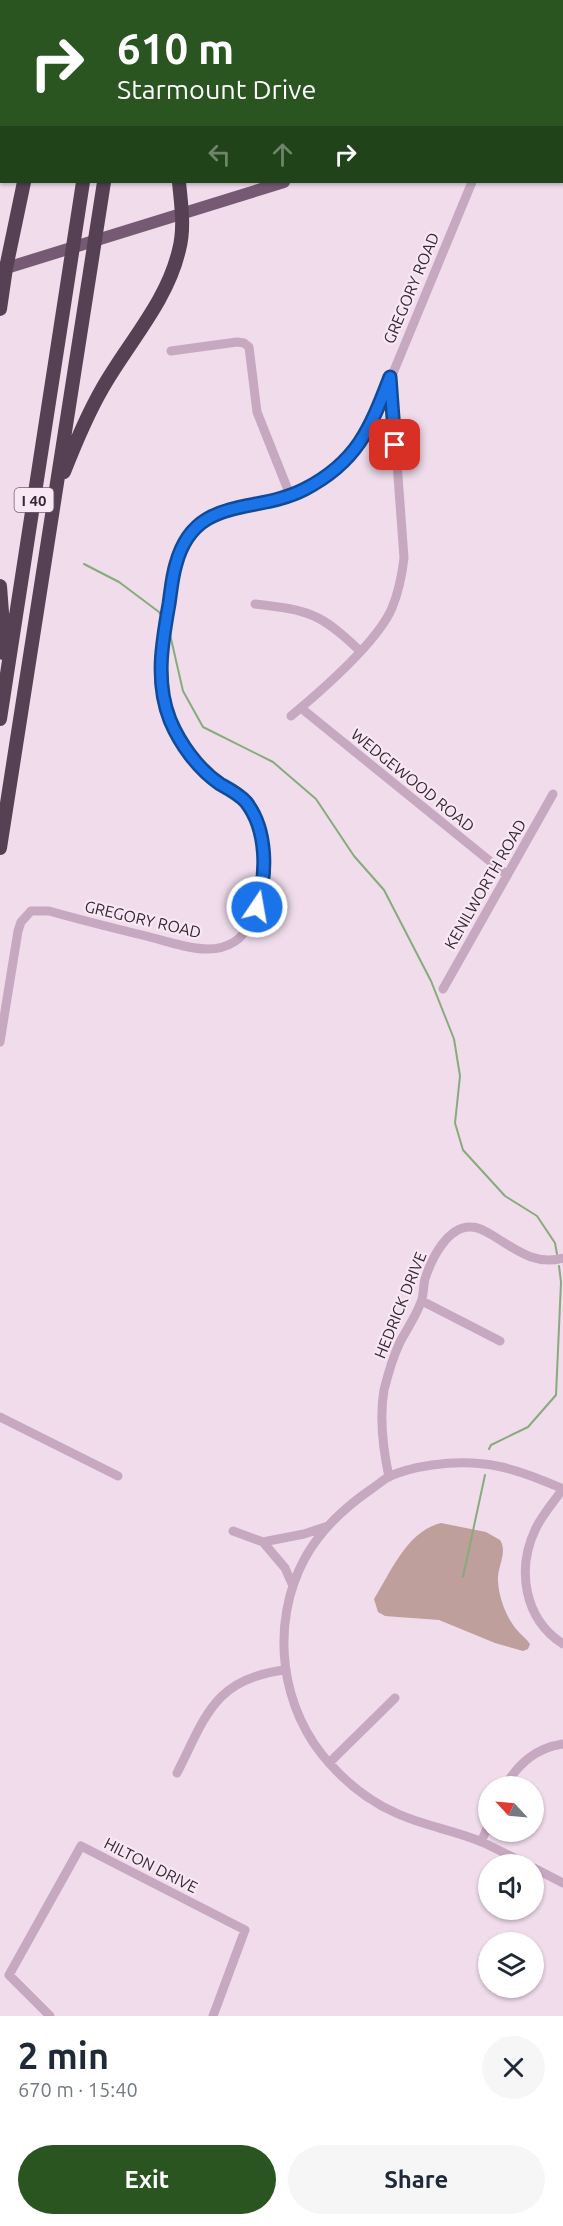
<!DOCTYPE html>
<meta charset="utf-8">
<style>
:root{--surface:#fff;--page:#f6f6f7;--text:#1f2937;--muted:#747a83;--accent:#2a5420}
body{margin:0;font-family:Ubuntu,sans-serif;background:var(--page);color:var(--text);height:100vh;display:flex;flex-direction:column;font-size:22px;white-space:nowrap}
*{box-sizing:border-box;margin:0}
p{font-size:20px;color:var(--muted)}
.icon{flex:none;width:33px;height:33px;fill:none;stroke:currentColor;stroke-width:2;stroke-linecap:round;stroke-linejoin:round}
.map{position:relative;height:2016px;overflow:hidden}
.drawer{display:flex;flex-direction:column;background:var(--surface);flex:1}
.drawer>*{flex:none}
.banner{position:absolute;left:0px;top:0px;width:564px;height:183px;box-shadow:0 2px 4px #0004;background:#2a5420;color:#fff;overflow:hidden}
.needle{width:39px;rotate:296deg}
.tools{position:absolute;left:478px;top:1776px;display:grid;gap:12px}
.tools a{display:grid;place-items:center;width:66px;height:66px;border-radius:50%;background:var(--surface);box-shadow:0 2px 4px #0004;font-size:30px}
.pin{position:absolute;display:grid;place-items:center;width:51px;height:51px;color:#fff;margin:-26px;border-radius:12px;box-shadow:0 3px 9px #0006}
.me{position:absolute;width:66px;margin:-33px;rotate:12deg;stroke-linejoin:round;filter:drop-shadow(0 0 4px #0008)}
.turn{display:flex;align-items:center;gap:21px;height:126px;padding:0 18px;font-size:27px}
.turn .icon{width:78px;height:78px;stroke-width:2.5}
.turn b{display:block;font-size:42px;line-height:51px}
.lanes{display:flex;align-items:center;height:57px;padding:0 18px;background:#0003;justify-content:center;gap:30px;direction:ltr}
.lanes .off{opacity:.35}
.round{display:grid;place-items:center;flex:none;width:63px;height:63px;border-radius:32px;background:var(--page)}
.headline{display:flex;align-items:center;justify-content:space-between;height:102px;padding:0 18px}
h1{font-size:36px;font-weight:600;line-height:45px}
.action{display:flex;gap:12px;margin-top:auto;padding:12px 18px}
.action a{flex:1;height:69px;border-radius:36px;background:var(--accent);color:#fff;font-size:24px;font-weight:600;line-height:69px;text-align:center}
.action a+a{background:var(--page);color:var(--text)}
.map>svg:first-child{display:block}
.green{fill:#be9f9c}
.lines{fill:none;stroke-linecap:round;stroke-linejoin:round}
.stream{stroke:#87ab7c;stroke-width:2}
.minor{stroke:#c7a8c1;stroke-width:9}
.major{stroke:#765a74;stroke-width:12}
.highway{stroke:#554054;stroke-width:14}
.route-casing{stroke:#114b97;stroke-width:15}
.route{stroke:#1a73e8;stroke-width:10}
.labels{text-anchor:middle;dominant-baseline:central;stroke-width:4.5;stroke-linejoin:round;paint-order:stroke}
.shield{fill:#f8e8f4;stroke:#70626e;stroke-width:1.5}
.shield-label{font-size:15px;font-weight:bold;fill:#352834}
.street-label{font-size:16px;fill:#352834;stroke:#f8e8f4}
</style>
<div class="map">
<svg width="563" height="2016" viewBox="0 0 563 2016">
<rect width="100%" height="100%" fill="#f0dceb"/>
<path class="green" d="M441,1523L486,1532L500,1540C508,1552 497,1567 498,1581C499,1598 506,1617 517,1630C521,1635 526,1638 530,1644L528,1649L523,1651L495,1643L439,1620L385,1616L378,1612L374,1599C391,1572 407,1531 441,1523Z"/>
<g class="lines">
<path class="stream" d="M84,564L119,582L159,612L162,617
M169,630L183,691L203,727L273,762L316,799L354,856L384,890L431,981L454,1039L460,1076L455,1123L463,1150L505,1196L537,1216L555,1243L557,1254
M489,1449L491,1445L528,1427L556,1395L561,1282L559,1266
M463,1577L485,1475"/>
<path class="minor" d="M311,0V2
M496,0L499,2
M0,4L1,0
M562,39L563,40
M171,351L237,342L244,343L249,347L257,412L290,495
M255,604C308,610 321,613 360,651
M301,708L507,875
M291,716C321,691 377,643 392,608C399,591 402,575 404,558L391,381
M443,989L553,794
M0,1042L18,931L21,922L31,911H49C81,920 113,928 146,936C166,941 187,949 208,949C217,949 226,947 234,942C247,934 253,919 257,905C267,876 265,844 254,816C245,791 215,783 198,765C153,715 158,664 169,603C172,584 174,563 182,545C203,502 255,508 293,494C328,481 358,452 374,419L472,182
M422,1301L500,1341
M0,1417L118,1476
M389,1477C383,1449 379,1419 384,1390C388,1374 393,1357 400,1342C407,1329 416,1316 421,1302C424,1295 423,1286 425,1279C431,1260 447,1226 471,1227C479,1227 485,1231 492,1235C515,1249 535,1266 563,1258
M233,1531L263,1542L285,1568L293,1586
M263,1542L304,1534L328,1526
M329,1763L395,1698
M177,1773C206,1716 214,1679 284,1670
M505,1786C519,1763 536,1748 563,1744
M481,1842L489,1824
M526,1864C512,1857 497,1849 482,1842C454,1830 424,1826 396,1813C371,1802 349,1785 331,1765C280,1711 269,1624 305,1558C320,1531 344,1508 370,1490C376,1486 382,1481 388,1477C401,1471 418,1467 432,1465C484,1458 516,1468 563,1489C554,1501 543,1514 536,1528C516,1569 524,1619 563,1644
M534,1868L563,1883
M50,2016L9,1975L81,1846L245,1930L213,2016"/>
<path class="major" d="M562,94H563
M0,270L284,182"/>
<path class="highway" d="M157,0V2
M60,2V0
M111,2L112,0
M132,2V0
M0,309L6,268L24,182
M64,472C75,444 87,415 102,389C128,343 167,302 179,250C185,227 181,204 179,182
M0,586L3,626V653
M0,719L83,182
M0,848L104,182"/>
</g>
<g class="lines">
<g class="route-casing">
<path id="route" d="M257,907C267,875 268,830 246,802C239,794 229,789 220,784C198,769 180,744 170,720C155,682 162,643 169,604C171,591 172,577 176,564C195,494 255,515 305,489C357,462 370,429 390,377L395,445"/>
</g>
<use href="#route" class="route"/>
</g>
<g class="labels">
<rect class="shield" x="14.5" y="488" width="39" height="24" rx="4.5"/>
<g class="shield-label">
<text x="34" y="500">I 40</text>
</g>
<g class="street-label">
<text transform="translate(411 288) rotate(-67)">GREGORY ROAD</text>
<text transform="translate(413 780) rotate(39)">WEDGEWOOD ROAD</text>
<text transform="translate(485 884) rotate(-60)">KENILWORTH ROAD</text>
<text transform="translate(143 919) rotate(13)">GREGORY ROAD</text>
<text transform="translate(400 1305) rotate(-68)">HEDRICK DRIVE</text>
<text transform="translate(151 1865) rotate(27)">HILTON DRIVE</text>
</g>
</g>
</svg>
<div class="tools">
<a><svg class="needle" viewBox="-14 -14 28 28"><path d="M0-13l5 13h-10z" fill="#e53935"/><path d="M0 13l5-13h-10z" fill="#747a83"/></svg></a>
<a><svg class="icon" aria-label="sound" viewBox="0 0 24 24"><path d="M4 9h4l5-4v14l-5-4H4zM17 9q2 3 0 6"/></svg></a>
<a><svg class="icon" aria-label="layers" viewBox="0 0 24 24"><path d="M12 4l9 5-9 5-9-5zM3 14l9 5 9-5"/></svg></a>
</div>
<div class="pin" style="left:395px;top:445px;background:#d93025"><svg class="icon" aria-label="arrive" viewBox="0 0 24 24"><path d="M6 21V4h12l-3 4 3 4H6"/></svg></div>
<svg class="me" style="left:257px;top:907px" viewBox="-20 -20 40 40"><circle r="17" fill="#1a73e8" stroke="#fff" stroke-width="3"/><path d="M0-11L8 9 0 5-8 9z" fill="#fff"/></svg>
<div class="banner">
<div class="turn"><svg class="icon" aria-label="right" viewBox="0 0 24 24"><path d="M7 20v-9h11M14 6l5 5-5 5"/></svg><div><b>610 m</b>Starmount Drive</div></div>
<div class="lanes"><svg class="icon off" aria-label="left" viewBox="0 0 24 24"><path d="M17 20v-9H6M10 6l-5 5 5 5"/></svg><svg class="icon off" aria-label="ahead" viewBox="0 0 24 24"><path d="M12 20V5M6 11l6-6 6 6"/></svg><svg class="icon" aria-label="right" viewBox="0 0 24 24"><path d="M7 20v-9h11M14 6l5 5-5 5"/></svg></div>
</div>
</div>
<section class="drawer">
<div class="headline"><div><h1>2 min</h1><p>670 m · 15:40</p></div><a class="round"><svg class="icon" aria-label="close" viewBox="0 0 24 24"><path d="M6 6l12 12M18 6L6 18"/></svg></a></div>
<div class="action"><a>Exit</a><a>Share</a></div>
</section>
